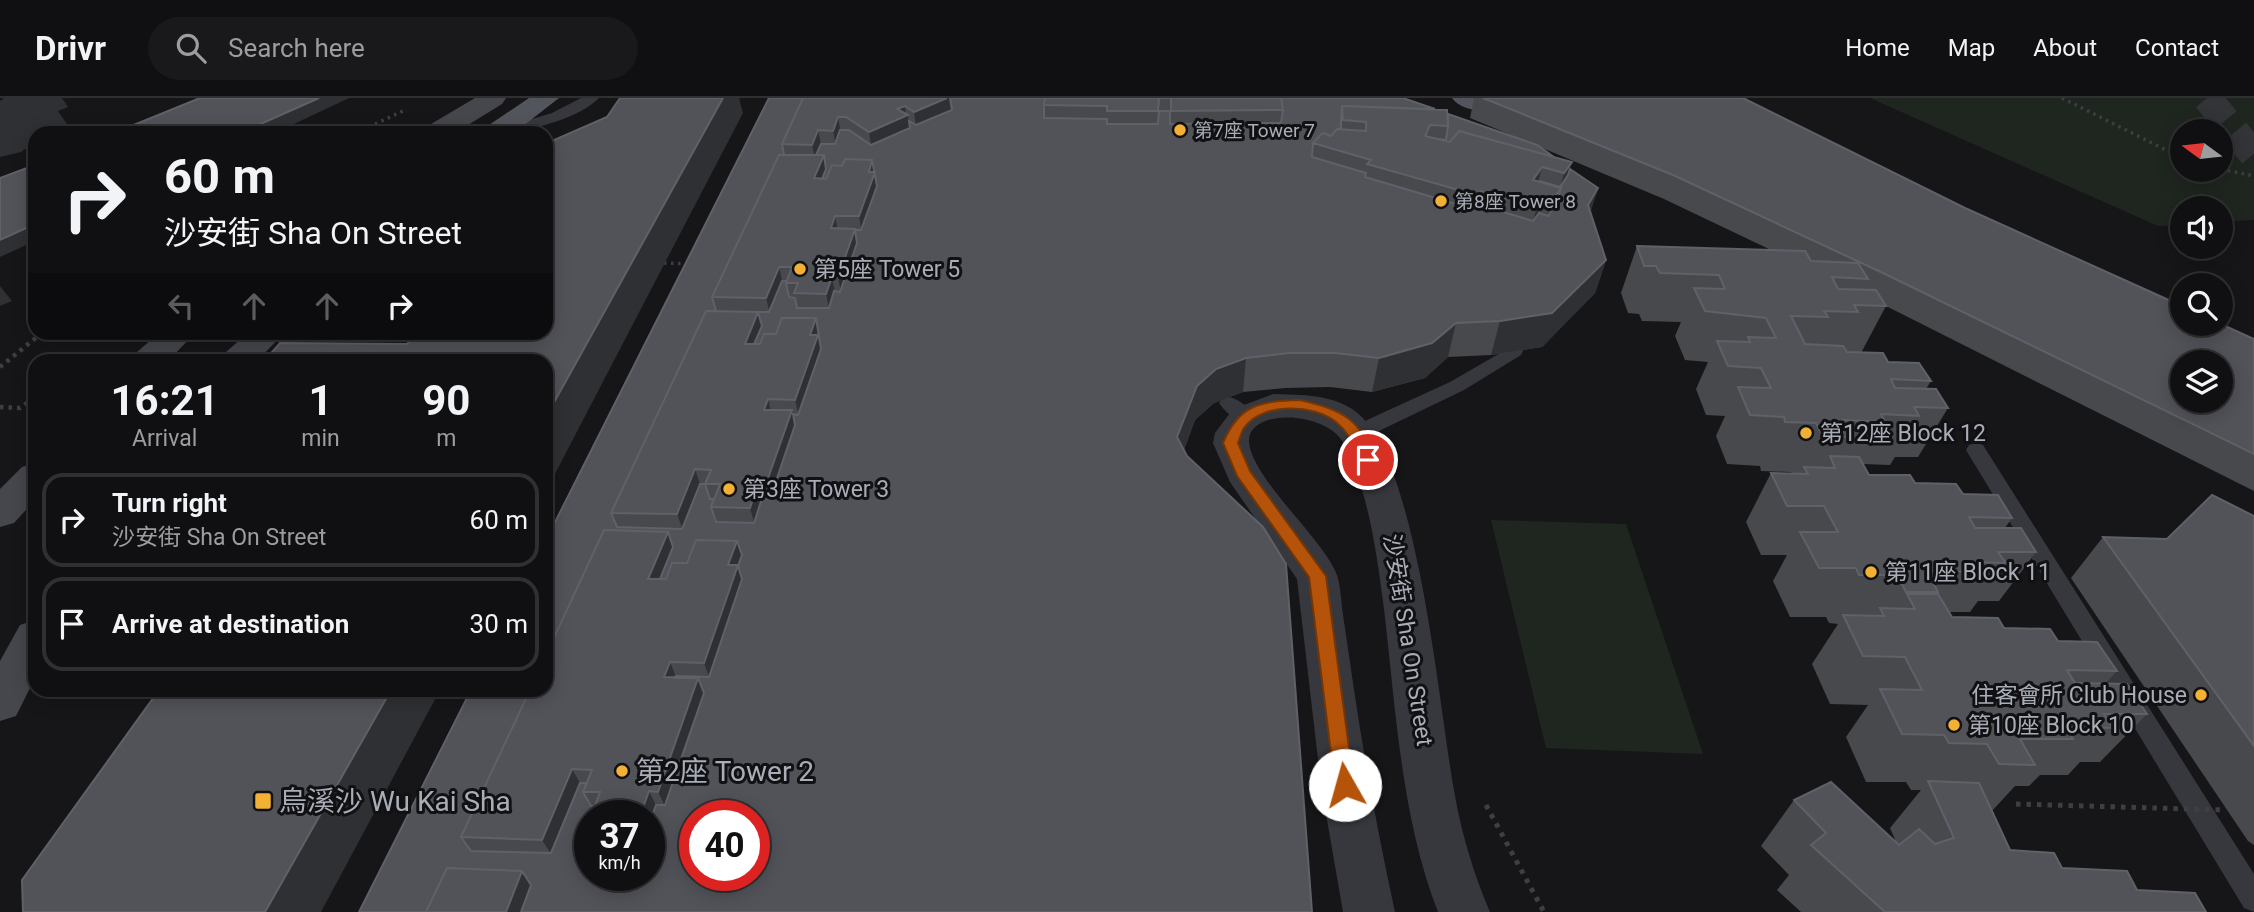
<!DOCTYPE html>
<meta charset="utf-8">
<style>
:root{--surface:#101012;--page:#19191b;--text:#f1f3f6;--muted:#9c9d9f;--line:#303032}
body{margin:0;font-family:Roboto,"Noto Sans TC",sans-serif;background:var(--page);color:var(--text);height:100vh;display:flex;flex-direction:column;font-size:26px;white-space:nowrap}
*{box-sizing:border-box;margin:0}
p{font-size:23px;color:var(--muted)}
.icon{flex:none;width:38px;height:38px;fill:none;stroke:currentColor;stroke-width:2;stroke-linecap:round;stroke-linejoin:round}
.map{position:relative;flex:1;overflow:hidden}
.sheet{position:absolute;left:28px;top:256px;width:525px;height:343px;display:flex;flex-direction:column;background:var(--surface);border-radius:21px;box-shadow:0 4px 18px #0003,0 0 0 2px var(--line)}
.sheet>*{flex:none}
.banner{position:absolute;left:28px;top:28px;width:525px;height:214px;border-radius:21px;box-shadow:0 4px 18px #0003,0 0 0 2px var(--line);background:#101012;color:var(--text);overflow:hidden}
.needle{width:46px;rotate:285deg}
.controls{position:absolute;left:2170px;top:21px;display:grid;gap:14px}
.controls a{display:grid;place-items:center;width:63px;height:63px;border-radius:50%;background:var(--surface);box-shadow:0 4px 18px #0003,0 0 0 2px var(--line);font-size:35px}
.speed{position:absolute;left:574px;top:702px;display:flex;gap:14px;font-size:35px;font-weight:700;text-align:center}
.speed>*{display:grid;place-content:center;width:91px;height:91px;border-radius:50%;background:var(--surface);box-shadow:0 4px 18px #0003,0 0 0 2px var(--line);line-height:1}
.speed small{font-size:18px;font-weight:400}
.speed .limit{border:10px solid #d22;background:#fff;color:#111}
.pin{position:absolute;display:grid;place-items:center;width:60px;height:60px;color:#fff;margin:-30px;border:4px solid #fff;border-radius:50%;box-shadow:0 2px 7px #0007}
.me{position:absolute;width:77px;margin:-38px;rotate:353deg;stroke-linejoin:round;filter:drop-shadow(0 0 5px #0008)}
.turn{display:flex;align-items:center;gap:24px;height:147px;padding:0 21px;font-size:32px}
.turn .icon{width:91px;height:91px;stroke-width:2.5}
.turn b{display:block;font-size:49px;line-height:60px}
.lanes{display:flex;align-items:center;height:66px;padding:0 21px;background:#0003;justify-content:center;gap:35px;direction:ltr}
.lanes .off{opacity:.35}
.eta{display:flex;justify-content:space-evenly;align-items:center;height:119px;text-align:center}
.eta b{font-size:42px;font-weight:700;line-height:49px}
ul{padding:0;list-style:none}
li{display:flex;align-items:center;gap:21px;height:94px;margin:0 14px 10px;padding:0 7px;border:4px solid var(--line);border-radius:21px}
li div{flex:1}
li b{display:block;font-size:26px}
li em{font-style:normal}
header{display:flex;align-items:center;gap:42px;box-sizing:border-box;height:98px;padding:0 35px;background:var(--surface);border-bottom:2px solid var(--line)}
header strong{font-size:33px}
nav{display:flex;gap:38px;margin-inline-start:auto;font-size:24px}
.search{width:490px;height:63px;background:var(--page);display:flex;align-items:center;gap:18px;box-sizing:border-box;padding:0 24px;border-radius:38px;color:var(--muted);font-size:26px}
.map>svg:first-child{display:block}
.green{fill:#1e261f;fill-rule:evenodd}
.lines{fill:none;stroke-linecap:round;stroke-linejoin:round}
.primary-tunnel{stroke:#333438;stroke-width:29;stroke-dasharray:29 15;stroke-linecap:butt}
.path-far2{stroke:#3d3f44;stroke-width:3.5;stroke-dasharray:2.5 4.5;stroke-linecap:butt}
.path-far1{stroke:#3d3f44;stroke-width:4.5;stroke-dasharray:3.5 5;stroke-linecap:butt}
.path{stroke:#3d3f44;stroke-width:5;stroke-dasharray:4.5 6;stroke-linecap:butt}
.service{fill:#37383d;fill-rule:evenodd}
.tertiary{fill:#37383d;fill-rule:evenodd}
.secondary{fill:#45474d;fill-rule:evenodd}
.primary{fill:#53555c;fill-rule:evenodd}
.path-bridge-far1{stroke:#3d3f44;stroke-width:3.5;stroke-dasharray:2.5 4.5;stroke-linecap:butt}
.path-bridge{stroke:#3d3f44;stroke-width:5;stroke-dasharray:4.5 6;stroke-linecap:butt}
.wall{fill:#47494d;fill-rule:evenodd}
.shaded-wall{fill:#2f3033}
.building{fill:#525359;stroke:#5f6168;stroke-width:2;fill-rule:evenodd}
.route{fill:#b45309;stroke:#753606;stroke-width:2}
.poi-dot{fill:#f2b134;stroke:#111113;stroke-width:2.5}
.labels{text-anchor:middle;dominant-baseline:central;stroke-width:6;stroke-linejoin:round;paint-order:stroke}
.far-poi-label{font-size:19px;fill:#a8adb8;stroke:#111113;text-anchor:start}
.poi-label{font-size:23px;fill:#a8adb8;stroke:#111113;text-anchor:start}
.street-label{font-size:23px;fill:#a8adb8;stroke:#111113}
.near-poi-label{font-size:28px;fill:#a8adb8;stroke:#111113;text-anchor:start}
</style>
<header>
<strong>Drivr</strong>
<div class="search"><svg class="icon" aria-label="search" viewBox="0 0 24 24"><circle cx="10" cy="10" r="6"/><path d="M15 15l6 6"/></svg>Search here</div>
<nav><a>Home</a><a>Map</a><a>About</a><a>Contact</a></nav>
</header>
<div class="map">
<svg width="2254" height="814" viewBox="0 0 2254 814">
<rect width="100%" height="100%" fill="#161618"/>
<path class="green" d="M1870,0H2254V122L2221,124V110H2182V127L2158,128ZM2182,33H2221V72H2182Z
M1491,422L1626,426L1703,656L1546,650Z"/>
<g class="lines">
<path class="primary-tunnel" d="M2207,0L2254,57"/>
<path class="path-far2" d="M2062,0L2182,60
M356,35L403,13
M2221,71L2254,78"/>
<path class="path-far1" d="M0,269L43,234
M0,309L20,310L35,299"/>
<path class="path" d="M1486,707L1544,814"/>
<path class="service" d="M581,0H599C577,22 524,35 494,35L496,32L552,15Z
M1514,247L1521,249L1523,253L1521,257L1464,292L1381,332L1366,343H1352L1349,338L1367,322L1450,284Z
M1229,299C1239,301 1250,310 1256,319L1253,324C1239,327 1227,316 1219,305L1222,301Z
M1976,345L1983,347L2254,776V814L2244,810L1966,352L1969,347Z"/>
<path class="tertiary" d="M1273,296C1300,297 1332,296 1355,313C1419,361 1439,614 1455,698C1462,737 1474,777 1490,814H1438C1401,719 1396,612 1384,511C1377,458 1369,394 1344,346C1327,312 1247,310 1249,344C1252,381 1323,440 1337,477C1340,487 1341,499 1342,510C1346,537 1350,564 1354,592C1365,666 1379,740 1395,814H1343L1321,687L1297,481L1230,384L1213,345L1215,335L1233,311Z"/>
<path class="secondary" d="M475,0H506L502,6L455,35H422L426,29Z
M160,234H196L169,262H132L137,254Z
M249,234H285L258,262H221L226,254Z
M35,365V402L14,425L0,429V391L22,369Z
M35,522V580L16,618L0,623V563L20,527Z"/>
<path class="primary" d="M529,0H559L514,35H482L486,29Z
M1452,0H1491L1494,5L1490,11C1478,14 1460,11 1452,0Z"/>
<path class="path-bridge-far1" d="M664,165L691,166"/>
<path class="path-bridge" d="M2016,706L2226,712"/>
</g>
<path class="wall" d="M769,0H1403L1523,42L1470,20L1474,0H1743L1965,110L2254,241V393L1886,208L1861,255L1888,264L1931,283L1926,291L1948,310L1918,359H1895L1890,367L1862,366L1869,377L1963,396L2012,420L2005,430L2036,454L1999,503H1978L1970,514H1949L1952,519L2004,530L2058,543L2117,573L2105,586L2147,616L2100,664H2080L2068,677H2040L2029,688H2015L1992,713L2010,752L2062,770L2137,792L2206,814H1801L1777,792L1789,777L1761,748L1794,702L1896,744L1890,730L1921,692H1911L1906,684H1866L1846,639L1868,607L1830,606L1812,566L1838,526L1829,525L1826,519H1790L1773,483L1787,457H1761L1746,424L1771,375H1792L1791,374L1761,373L1760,368L1727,366L1716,338L1725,318L1706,317L1696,291L1708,264L1685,262L1675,238L1681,224L1642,223L1639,216L1628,215L1621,195L1637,148L1771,152L1664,101L1540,49L1598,90L1590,114L1606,162L1595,195L1542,249L1491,257L1448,259L1425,280L1372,294L1330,289L1285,290L1243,294L1214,305L1195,322L1184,352L1312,814H359ZM590,718H649V777H590Z
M2254,418V747L2248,743L2071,480L2103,439L2167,441Z"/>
<path class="shaded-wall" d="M4,0H62L68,9L58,13L69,29L48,35H35V44L21,54L0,59V3Z
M319,0H349L275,35H240Z
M723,0H739L743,15L546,393V319Z
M947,0H950L955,43L920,59L914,14Z
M905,8L906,18L908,17L914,62L876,79L869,34L897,11Z
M838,19L846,64L841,78L833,33Z
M818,32L830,92L840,144H833L814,80L817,71L812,47Z
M872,62L882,120L867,165L859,118L869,74Z
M1572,64L1559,110L1539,151L1551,104L1559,93L1564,75Z
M1542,69L1535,97L1533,82Z
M1598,90L1588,123V107Z
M1481,93L1470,139L1466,144L1476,97Z
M1542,102L1530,148L1524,156L1537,109Z
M35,126V143L0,159V142Z
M855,131L863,178L847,227L838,179Z
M1606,162L1595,195L1542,249L1491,257L1500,223Z
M779,169L790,217L778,248L766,200Z
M832,179L841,227L836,244L826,196Z
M0,188L12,203L0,208Z
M758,214L777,284L745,246Z
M816,220L826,269L807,351L795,302L810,237Z
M1456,225L1448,259L1425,280L1372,294L1379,260Z
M1246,260L1243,294L1214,305L1195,322L1176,373L1177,339L1197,288L1216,271Z
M768,301L774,326L764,312Z
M792,312L804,362L780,435L766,386Z
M695,371L712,421L695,465L677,416Z
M758,386L772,435L764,460L750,410Z
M668,434L685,480L648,481Z
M737,443L753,492L722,613L704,565L728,467Z
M670,564L682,594L664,579Z
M698,580L717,628L681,740L658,694Z
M391,592H440L321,814H265Z
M572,671L585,694H583L571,787L542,742Z
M649,693L672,740L649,759V718H640Z
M522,773L550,814H506Z"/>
<path class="building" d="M200,0H319L240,35H114Z
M620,0H723L546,319V262H265L280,245L407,246L416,234H546V53L554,42L607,19Z
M769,0H803L782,46L784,57H779L712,199L716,213H706L611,415L617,429L682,431L700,386H705L710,401H714L711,409L716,424L754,425L762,400L770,401L795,327L793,316L798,317L821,251L816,220H782L776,236H764L760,246H754L762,228L758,214H769L782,183H786V185L789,199L795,200L797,210H829L834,193L840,194L857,145L855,132H861L877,88L872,62L845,61L842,68L832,67L826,81H822L826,71L824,57H816L821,46H835L840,32H849L871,47L910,30L909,23L916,27L952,12L950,0H1045L1044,7V20L1107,21V26H1158L1159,13H1170V26L1281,25L1283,12L1281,0H1403L1435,11L1342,8L1341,21V31H1337L1331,38L1323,35L1313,45L1312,59L1366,75L1365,79L1473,111L1477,106L1533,123L1539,115L1548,118L1557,104L1561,90L1539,83L1560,89L1568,77L1570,71L1598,90L1588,107L1606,162L1552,215L1500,223L1456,225L1432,245L1379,260L1335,255H1289L1246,260L1216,271L1197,288L1177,339L1187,358L1263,429L1286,466L1312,814H521L531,787L522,773L447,770L426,814H359L471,592H530L461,739L471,753L551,755L580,685H587L583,694L591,708H595L591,718H590V722L586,730L590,736V777H649V726L656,707H665L704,595L698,580H675L676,578L709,579L742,481L738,468L742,457L737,443L696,442L687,465H672L666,481H660L673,449L668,434L604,432L546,557V442ZM695,718H754V777H695Z
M803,0H947L914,14L905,8L897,11L908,17L869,34L846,19H838L833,33L818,32L812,47L782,46Z
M1045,0H1281L1283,12L1171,13V0H1159L1158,13H1107V8L1044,7Z
M1483,0H1743L1965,110L2182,208V226H2221L2254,241V356L1885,176L1673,77ZM2182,264H2221V303H2182Z
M1342,8L1447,12L1448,28L1430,27L1425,38L1450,44L1459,33L1572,64L1564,75L1542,69L1533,82L1561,90L1551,104L1542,102L1537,109L1481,93L1476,97L1367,66L1371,62L1313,45L1323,35L1331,38L1337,31L1366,33V24L1343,22Z
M1448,16L1537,47L1554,59L1459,33L1450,44L1438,41L1446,42L1448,28Z
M779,57H824L814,80L826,81L832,67L842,68L845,61L872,62L869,74H875L859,118H835L831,130L855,131L838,179H832L826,196L794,195L798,185H786L792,169H779L766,200L712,199Z
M35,67V126L0,142V80Z
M1637,148L1805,153L1811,163L1858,165L1868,181L1832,179L1838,191L1876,192L1886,208L1854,207L1858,214L1824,213L1828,219L1791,218L1805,246L1843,248L1847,254L1883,255L1888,264L1919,265L1931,283L1891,281L1895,290L1936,291L1948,310L1914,309L1919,318L1881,316L1885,324L1843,322L1852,339L1823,338L1816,325L1785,324L1784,319L1750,317L1738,289L1771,290L1761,270L1728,268L1717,243L1750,244L1748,239L1776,240L1766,220L1705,213L1694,190L1725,191L1719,177L1660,175L1656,168H1644Z
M706,213L758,214L745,246H760L764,236H776L782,220H816L810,237H818L795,302L768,301L764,312H792L766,386H758L750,410L711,409L720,386H705L711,372L695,371L677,416L611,415Z
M1830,358L1859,359L1869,377H1910L1915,385L1956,386L1963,396L1998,397L2012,420L1969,419L1975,430H2021L2036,454H1998L2006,465L1963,464L1970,474L1927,473L1938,494H1906L1897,477H1859L1856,470H1819L1800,434H1838L1824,408H1787L1771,375L1808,376L1804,369L1835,370Z
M2212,397L2254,418V648L2103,439L2167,441Z
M604,432L668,434L648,481H666L672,465H687L696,442L737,443L728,467H738L704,565L670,564L664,579L698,580L658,694L649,693L640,718H591L600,694H583L592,672L572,671L542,742L461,739L530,592H546V557Z
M1907,496H1938L1952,519L1998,520L2004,530L2050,531L2058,543L2097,544L2117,573L2067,572L2075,585L2127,586L2147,616H2104L2113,630L2066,629L2073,641H2020L2035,667L1999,666L1987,646L1949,645L1944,637L1902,636L1880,591L1922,592L1905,559L1863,558L1843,517L1884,518L1880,510L1915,511Z
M159,592H391L265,814H23L22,782Z
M1928,683L1979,685L2010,752L2054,755L2062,770L2127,773L2137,792L2195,795L2206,814H1885L1811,747L1826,735L1794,702L1831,684L1899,747L1919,731L1935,746L1954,740Z
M447,770L522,773L506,814H426Z"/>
<path class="route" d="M1300,302C1343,312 1359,320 1376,362L1374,366H1363C1354,350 1351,336 1336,324C1314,306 1262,304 1244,330C1241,334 1240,341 1238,345L1250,373L1326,478L1354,687L1351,693L1345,695L1338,693L1335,687L1309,479L1237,378L1223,345C1239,306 1261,303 1300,302Z"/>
<g class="poi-dot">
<circle cx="1180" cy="32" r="7"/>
<circle cx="1441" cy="103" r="7"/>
<circle cx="800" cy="171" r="7"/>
<circle cx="1806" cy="335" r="7"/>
<circle cx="729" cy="391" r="7"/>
<circle cx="1871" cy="474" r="7"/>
<circle cx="2201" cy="597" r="7"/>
<circle cx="1954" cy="627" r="7"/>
<circle cx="622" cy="673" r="7"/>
<rect x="254" y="694" width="18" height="18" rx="3.5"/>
</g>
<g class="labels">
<g class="far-poi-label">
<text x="1194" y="32">第7座 Tower 7</text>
<text x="1455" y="103">第8座 Tower 8</text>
</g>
<g class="poi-label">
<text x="814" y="171">第5座 Tower 5</text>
<text x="1820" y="335">第12座 Block 12</text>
<text x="743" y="391">第3座 Tower 3</text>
<text x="1885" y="474">第11座 Block 11</text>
<text x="2187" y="597" text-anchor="end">住客會所 Club House</text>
<text x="1968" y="627">第10座 Block 10</text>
</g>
<g class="street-label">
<text transform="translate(1408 542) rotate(81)">沙安街 Sha On Street</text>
</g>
<g class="near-poi-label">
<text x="636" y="673">第2座 Tower 2</text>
<text x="279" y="703">烏溪沙 Wu Kai Sha</text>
</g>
</g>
</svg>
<div class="controls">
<a><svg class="needle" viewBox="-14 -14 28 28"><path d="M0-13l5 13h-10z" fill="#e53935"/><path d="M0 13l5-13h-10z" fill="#9c9d9f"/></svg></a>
<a><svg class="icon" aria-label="sound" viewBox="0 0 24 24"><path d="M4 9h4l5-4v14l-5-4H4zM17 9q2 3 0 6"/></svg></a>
<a><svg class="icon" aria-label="search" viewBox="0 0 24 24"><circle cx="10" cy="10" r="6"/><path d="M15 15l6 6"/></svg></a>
<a><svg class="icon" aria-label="layers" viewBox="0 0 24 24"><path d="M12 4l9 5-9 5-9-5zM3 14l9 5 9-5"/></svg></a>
</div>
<div class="speed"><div>37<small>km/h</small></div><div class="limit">40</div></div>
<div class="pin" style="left:1368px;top:362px;background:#d93025"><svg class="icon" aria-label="arrive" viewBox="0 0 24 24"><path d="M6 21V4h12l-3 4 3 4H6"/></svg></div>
<svg class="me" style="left:1345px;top:687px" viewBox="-20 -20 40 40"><circle r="19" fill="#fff"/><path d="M0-13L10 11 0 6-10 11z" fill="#b45309"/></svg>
<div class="banner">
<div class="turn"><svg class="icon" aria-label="right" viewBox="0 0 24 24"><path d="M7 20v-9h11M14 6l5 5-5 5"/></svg><div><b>60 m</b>沙安街 Sha On Street</div></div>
<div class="lanes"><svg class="icon off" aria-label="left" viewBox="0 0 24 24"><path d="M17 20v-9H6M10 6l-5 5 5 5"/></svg><svg class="icon off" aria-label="ahead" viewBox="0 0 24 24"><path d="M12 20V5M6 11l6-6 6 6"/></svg><svg class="icon off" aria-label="ahead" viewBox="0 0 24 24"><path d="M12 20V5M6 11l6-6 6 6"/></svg><svg class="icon" aria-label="right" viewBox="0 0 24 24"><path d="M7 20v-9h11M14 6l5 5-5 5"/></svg></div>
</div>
<section class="sheet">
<div class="eta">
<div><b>16:21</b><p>Arrival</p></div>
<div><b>1</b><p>min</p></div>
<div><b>90</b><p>m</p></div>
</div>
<ul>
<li><svg class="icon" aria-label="right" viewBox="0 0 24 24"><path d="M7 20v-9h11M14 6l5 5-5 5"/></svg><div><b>Turn right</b><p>沙安街 Sha On Street</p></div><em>60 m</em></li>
<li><svg class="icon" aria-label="arrive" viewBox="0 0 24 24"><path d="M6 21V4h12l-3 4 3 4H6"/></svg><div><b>Arrive at destination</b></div><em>30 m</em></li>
</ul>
</section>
</div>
